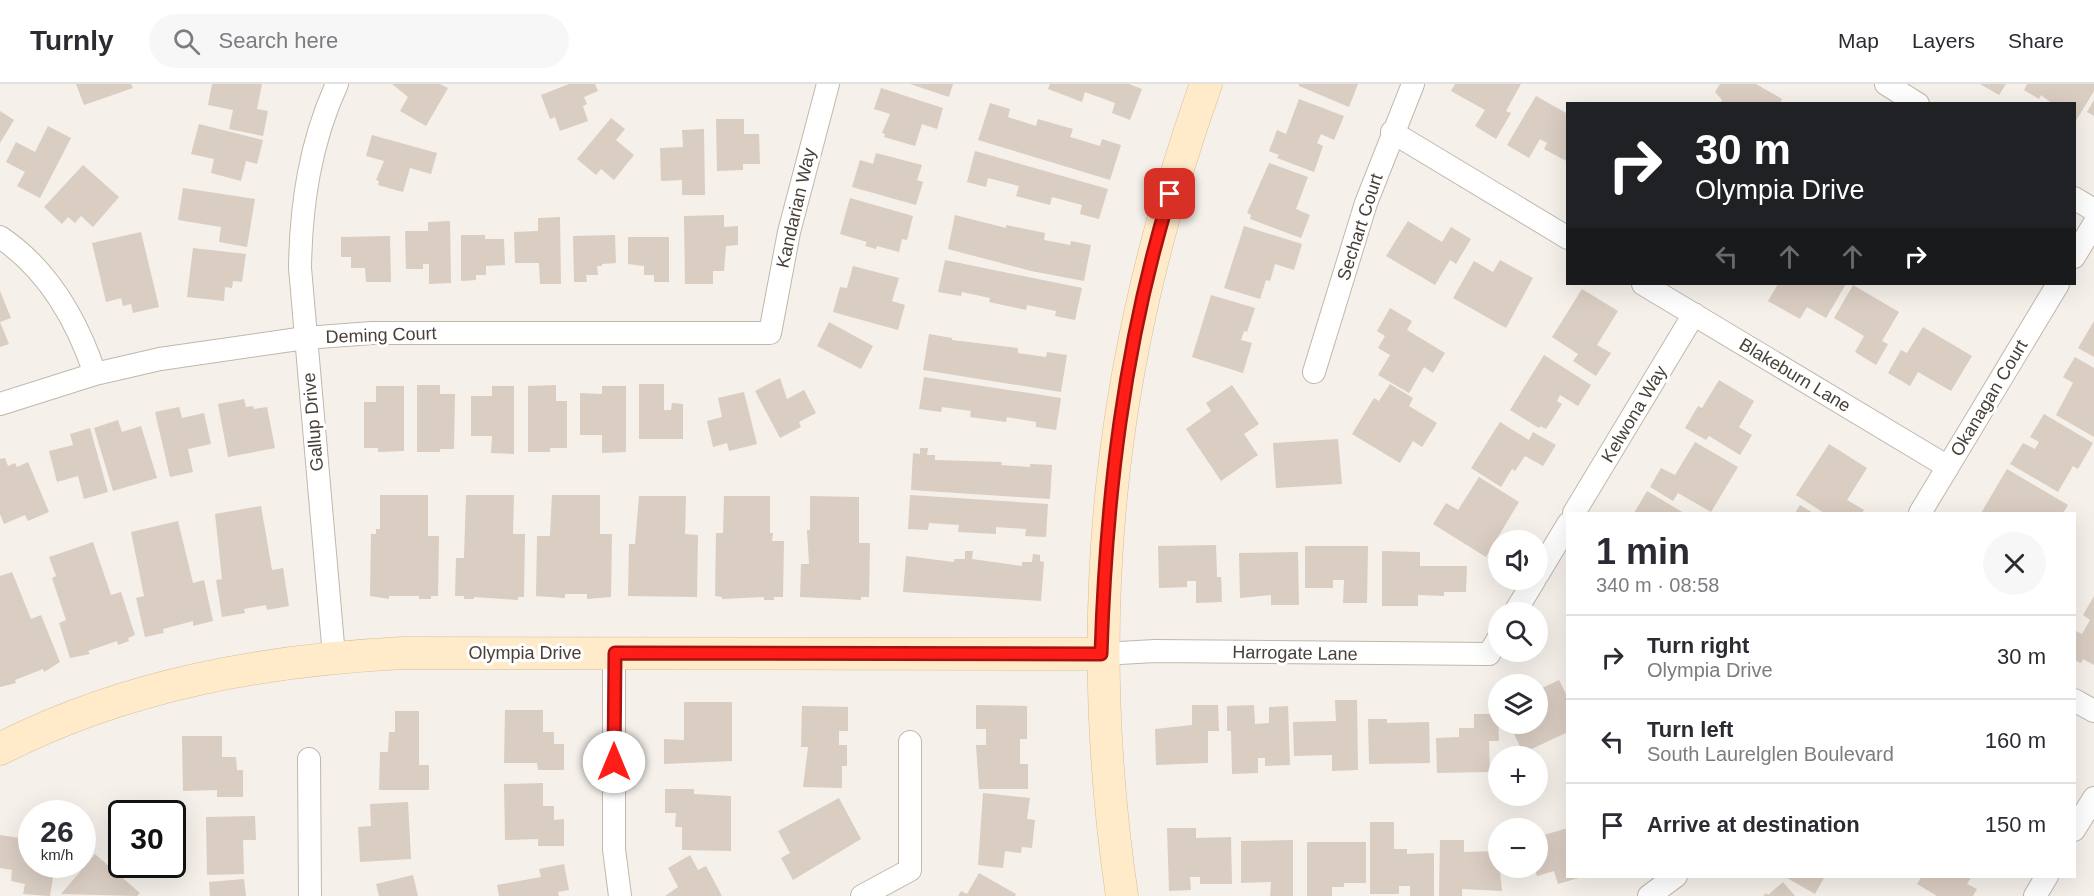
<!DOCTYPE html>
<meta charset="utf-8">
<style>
:root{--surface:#fff;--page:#f7f7f7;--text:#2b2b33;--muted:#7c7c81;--line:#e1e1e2}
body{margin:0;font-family:Helvetica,sans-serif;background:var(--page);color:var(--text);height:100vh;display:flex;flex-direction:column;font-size:22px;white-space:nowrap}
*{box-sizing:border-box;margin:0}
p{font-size:20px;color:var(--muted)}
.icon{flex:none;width:33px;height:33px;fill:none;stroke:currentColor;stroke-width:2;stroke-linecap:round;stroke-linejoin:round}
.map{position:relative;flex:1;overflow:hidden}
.panel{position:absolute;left:1566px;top:428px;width:510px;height:366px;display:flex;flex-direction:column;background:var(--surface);border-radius:0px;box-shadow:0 6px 24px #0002}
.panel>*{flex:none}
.guide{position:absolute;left:1566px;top:18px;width:510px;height:183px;border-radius:0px;box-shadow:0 6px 24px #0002;background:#202124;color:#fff;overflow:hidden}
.buttons{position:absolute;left:1488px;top:446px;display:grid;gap:12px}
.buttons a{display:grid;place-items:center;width:60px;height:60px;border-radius:50%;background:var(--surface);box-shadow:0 6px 24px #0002;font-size:30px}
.speed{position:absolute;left:18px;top:716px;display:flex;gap:12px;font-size:30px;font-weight:700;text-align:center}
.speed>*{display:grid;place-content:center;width:78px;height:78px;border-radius:50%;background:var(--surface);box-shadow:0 6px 24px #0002;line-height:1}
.speed small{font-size:15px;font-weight:400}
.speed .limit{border:3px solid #111;border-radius:9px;background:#fff;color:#111}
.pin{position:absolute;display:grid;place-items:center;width:51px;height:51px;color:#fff;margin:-26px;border-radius:12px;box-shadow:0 3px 9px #0006}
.me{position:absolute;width:66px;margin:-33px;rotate:0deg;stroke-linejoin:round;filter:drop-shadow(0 0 4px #0008)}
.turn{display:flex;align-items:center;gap:21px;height:126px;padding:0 30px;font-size:27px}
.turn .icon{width:78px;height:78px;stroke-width:2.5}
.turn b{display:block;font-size:42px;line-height:51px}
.lanes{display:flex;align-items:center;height:57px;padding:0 30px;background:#0003;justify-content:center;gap:30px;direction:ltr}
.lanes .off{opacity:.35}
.round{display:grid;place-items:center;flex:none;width:63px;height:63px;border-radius:32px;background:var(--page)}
.head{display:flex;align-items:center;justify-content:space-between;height:102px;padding:0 30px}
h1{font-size:36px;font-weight:700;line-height:45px}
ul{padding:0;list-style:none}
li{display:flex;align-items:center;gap:18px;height:84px;padding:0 30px;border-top:2px solid var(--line)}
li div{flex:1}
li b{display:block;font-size:22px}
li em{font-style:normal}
header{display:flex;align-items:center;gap:36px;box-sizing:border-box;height:84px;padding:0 30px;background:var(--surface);border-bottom:2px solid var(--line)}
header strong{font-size:28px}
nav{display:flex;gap:33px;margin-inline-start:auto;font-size:21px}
.search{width:420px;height:54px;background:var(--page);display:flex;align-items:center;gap:15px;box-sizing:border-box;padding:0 21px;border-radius:33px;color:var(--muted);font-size:22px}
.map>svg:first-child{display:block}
.building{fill:#dacdc2}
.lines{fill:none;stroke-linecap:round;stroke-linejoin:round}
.street-casing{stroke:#c1b7ac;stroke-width:24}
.secondary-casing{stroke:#d6be99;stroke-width:33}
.street{stroke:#fff;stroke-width:22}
.secondary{stroke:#ffebca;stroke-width:32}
.route-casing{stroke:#a6130f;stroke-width:15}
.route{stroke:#ff1d17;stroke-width:10}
.labels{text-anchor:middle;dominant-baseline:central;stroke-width:6;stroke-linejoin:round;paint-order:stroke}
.street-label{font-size:18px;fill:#494037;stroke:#fff}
</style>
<header>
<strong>Turnly</strong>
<div class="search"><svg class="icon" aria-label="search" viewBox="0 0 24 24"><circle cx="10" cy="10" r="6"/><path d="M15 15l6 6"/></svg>Search here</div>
<nav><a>Map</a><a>Layers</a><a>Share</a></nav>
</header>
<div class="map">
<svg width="2094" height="812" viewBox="0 0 2094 812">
<rect width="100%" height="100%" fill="#f5f0ea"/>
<path class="building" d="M76,0H131L133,4L84,21Z
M212,0H262L257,25L268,27L263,52L229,45L233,26L208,21Z
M392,0H440L448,4L426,42L400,27L408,13Z
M569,0H595L598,7L584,13L587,20L583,22L588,37L560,47L555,33L550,35L541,11Z
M910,0H953L949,13Z
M1050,0H1129L1142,5L1130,36L1112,29L1115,19L1085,8L1082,18L1048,5Z
M1299,0H1358L1349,23L1299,2Z
M1455,0H1521L1506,27L1511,29L1496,55L1475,42L1485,26L1451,7Z
M1720,0H1756L1782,15L1780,20H1720L1722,16L1715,8Z
M1980,0H2006L1999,11Z
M2027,0H2094V7L2074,40V20H2053L2041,11L2039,15L2024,6Z
M881,4L943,24L937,45L922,40L915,62L884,53L885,50L882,49L890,30L874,25Z
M1536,12L1568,30V78L1544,65L1547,59L1540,55L1529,74L1507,61Z
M1299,15L1344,32L1334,56L1321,50L1317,59L1323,62L1314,88L1277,74L1279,71L1269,67L1277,46L1286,50Z
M2094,16V32L2087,28Z
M990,19L1010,25L1008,33L1036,42L1038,35L1073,45L1070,53L1100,62L1102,55L1121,61L1110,96L978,56Z
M0,27L14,36L0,59Z
M611,34L625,45L616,56L634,71L614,96L601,85L596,91L577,75Z
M716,35H744V50H759L760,80H743V86L717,87Z
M199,40L263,56L257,80L246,77L241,97L211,89L214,75L191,70Z
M48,42L71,54L40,114L17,102L25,88L6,78L16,58L35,68Z
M704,45L705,111H682V96L661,97L660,64L683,63L682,46Z
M372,51L437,69L431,90L410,84L403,108L378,101L379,97L376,96L384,77L366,72Z
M975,67L1108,105L1099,135L1080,130L1082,121L1052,113L1050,121L1016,112L1019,102L988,94L986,103L967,98Z
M876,69L922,81L917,96L923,98L916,121L852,103L860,76L873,80Z
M1269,79L1308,93L1296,125L1310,131L1301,154L1250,135L1251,131L1247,129Z
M83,81L119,113L93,143L81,132L75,139L68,133L62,140L44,123Z
M183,104L255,115L247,163L219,158L221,143L178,136Z
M850,114L913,132L907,156L902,155L899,168L877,162L876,165L865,162L867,158L840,150Z
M724,131V143L738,142V161L726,162L724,187H713V200H685L684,132Z
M955,131L1006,144V141L1045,149L1044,156L1070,161L1071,157L1091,161L1084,197L1031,187L948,165Z
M560,133L561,200H540L539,179H515L514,148L538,147V134Z
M450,137L451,199L429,200V180H423V185H406L405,147H428V138Z
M1408,137L1442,158L1451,143L1471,155L1456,180L1450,176L1435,201L1386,172Z
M1244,142L1302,160L1294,186L1275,180L1270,197L1266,196L1260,215L1224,204Z
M141,148L159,223L133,229L131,220L123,222L121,214L106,218L92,159Z
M461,151H485V155H504L505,181L486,182V191H476V196L461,197Z
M615,151L616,179L602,180V182H597L598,191H586L587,198H574L573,152Z
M390,152L391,198H366L365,184H351V173H341V153Z
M628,153H669V198H654V191H644V182L628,180Z
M193,164L246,170L242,198L233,197L232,204L225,203L224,217L187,213Z
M945,176L1082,204L1075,236L1055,232L1056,227L1027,221L1026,226L989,218L990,214L962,208L961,212L938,208Z
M1500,176L1533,194L1506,244L1453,214L1474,177L1493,188Z
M853,182L899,194L892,217L905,221L898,246L833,228L840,203L847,204Z
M1778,200H1846L1826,234L1807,223L1800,235L1768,217Z
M1853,201L1899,228L1882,257L1888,260L1876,281L1855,268L1864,252L1834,234Z
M1582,205L1618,227L1597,261L1611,269L1596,292L1573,277L1578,270L1552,253Z
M0,207L11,234L0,238L9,260L0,263Z
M1211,211L1255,224L1247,248L1244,247L1241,256L1252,259L1243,289L1192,273Z
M1390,224L1412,237L1407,246L1445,269L1433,289L1424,283L1409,309L1378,291L1390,271L1378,264L1385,252L1377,247Z
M2094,237V273L2078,264Z
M829,238L873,262L861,285L817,262Z
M1923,243L1972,272L1951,307L1918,288L1910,302L1888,289L1901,266L1907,269Z
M929,250L952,254V256L1018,264V269L1046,273L1047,268L1067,271L1061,308L923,286Z
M1544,271L1591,301L1578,322L1560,311L1557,317L1562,320L1546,345L1540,342L1539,344L1510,326Z
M2075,273L2094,284V353L2056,331L2073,299L2063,293Z
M924,293L1061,314L1056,346L1036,343V338L1007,333L1006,338L970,333L971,327L942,323L941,328L919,325Z
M780,294L787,315L804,306L816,329L799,338L801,343L780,354L755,307Z
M1719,296L1754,317L1739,343L1752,351L1740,371L1709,352L1706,356L1685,344L1698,322L1702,324Z
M639,300H664V326H671L672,319L683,320V355H639Z
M1390,300L1413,314L1409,322L1437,339L1422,363L1413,357L1400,379L1352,350L1374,314L1379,317Z
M417,301H440V310H455L454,365H440V368H417Z
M556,301V317H567V364H550V368H528V302Z
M1232,301L1259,340L1244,350L1258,371L1221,397L1186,345L1211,327L1206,319Z
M376,302H404V367L378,368V364H364V318H376Z
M492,302H514V370L491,369L492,352H471V312H492Z
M602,302H626V368L602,369V351H580V309L602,310Z
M744,308L757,360L729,367L727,359L713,363L707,337L722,333L718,314Z
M244,315L246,323L253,322L254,325L267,323L275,364L228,373L218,320Z
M179,323L182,334L204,329L211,360L188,365L193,388L170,393L155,328Z
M2044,330L2093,359L2078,385L2073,382L2058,408L2010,380L2023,359L2035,365L2039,358L2030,353Z
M118,336L122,348L141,342L157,394L113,407L94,344Z
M1500,338L1529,356L1533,348L1556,361L1543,382L1525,372L1515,387L1512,385L1501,403L1471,384Z
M90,344L108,408L84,415L78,392L57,398L49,367L73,361L70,350Z
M1338,355L1342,400L1276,404L1273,359Z
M1695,358L1738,383L1711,428L1678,409L1673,417L1650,403L1661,384L1675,391Z
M1829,360L1867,384L1847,416L1864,426L1862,429H1824L1796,411Z
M920,364H928L927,371H935V376L1002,378L1001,381L1030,383V380L1052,381L1050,415L911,406L913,369L920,370Z
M5,374L8,382L15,379L17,383L28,378L49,428L28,437L25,431L4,440L0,430V375Z
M2007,385L2068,421L2063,429H1981Z
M1479,393L1519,418L1486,473L1433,440L1446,419L1458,426Z
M1647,407L1684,429H1634Z
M380,411H428V452H439L438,512H431V515H419V512H389V515L370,512L371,450H376V445H380Z
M466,411H514L513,450H525L524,513H518V516L474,513V515H464V512H455L456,474H464Z
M552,411H600V450H612L611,513L587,515V510H565V514L536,512L537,452H550Z
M910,411L1048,420L1046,453L1025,452L1026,445L996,443V450L958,448L959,441L929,439L928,446L908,445Z
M639,412H686L685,450L698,451L697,513L628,512L629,460H635Z
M724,412H770V449H773L772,457H784L783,513H774V516H764V513L722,515V513L715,512L716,449H723Z
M810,412L859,413V459H870L869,513H861V516L800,513L801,480H809L807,446H810Z
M1800,421L1813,429H1795Z
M261,422L272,486L283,484L289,522L267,526L266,521L244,525L245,529L222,533L216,496L222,495L215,430Z
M178,437L193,499L204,496L213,537L193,542V537L163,545L164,549L145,553L136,514L144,512L131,448Z
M93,458L111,511L121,508L135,551L128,554L129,557L118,561L117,557L88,567L90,570L70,574L59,539L66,536L52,494L56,492L49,473Z
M1216,461L1217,493H1221L1222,518L1196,519V497H1187V503L1159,504L1158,462Z
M1305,462H1368L1367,519H1343L1344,496H1333V504H1305Z
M965,467H973L972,475L1022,482V478H1032L1033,470L1040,471V477L1044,478L1041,517L903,508L906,472L954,478V475H965Z
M1382,467L1420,468V482H1467L1466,508H1444V512L1418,511V522H1382Z
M1298,468L1299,521H1271V511L1240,514L1239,469Z
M12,488L31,535L41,531L60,578L44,588L43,585L15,596L16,599L0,603V492Z
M2094,512V581L2083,575L2081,579L2074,576V546L2082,550L2090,536L2083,531Z
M1559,596L1568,614V648L1523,669L1509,639H1538V606Z
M1335,616H1357L1358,686L1332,687V671L1294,672L1293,638L1336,637Z
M684,618H732V677L664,680V655L684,656Z
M976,621L1027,622V655H1020V680H1028V705H979L976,661H986V645H976Z
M1192,621H1218L1219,647H1208V679L1156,681L1155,645L1192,641Z
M1254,621L1255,640L1269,639V623L1288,622L1290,681L1265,682V674H1258V689L1232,690L1231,647H1227V622Z
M802,622L848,623V647H839V661H847V682H842V704L803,703L808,663H801Z
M505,626H543V648H554V660H564V686H538L537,679H504Z
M395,627H419V681H429V706H379L380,668H388L389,648H395Z
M1474,630H1498L1499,657H1489L1490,688L1437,689L1436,654L1459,653V644H1474Z
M1368,635H1387V639L1429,638L1430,679L1369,680Z
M182,652H222V673H236L237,686H243V713H217V706L183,707Z
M543,699V722H554V736L564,735V762H538V755L505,756L504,700Z
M665,705H694V710L731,712V767L682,766V743H675L676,729H665Z
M983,709L1030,714L1027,735L1035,736L1032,764L1022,763L1021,769L1005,767L1003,784L978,781Z
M839,714L861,755L793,796L781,774L790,769L778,747Z
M408,718L411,775L360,778L358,743L371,742L370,720Z
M255,732L256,756H243L244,790L207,791L206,733Z
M1370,738H1394V765H1407V770L1434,769V812H1410V802H1399V810H1370Z
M1167,744H1196V754L1231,753L1232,800H1200V793H1190L1191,806L1169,807Z
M1568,744V792L1582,793L1558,800L1554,787L1537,792L1535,786L1514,792L1511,783H1538V750L1543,748L1544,751Z
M0,751L32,756V780H48L47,786L54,787L50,812L23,810L25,800L11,797L12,786L0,784Z
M1293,756V812H1270L1271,798L1241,799V757Z
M1440,756H1464V768L1498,767L1502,807L1462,805V812H1439Z
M1307,758H1366V799H1344V803H1332V812H1307Z
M95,770L140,809L137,812L61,810Z
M690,771L698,786L706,782L722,812H665L678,803L668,784Z
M564,780L569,806L558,808L559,812H499L497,801L541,793L539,785Z
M979,789L1016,810L1015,812H958L961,807L967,810Z
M413,791L418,812H379L376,800Z
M1788,792H1825L1815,810L1787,794Z
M1922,792H1972L1967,800L1977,805L1973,812H1937L1917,800Z
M244,795L246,812H210L209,798Z
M1783,798L1795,812H1763L1766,809L1768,811Z"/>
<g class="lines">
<g class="street-casing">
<path id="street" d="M1886,0L1918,20
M1392,48L1568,154
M2074,114L2094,126
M0,153C49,186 77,236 95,290
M2074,173L2094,140
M1643,200L1948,383
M1314,288L1366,119L1413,0
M0,320L95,290L160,275L305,254L372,249H770L789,148L828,0
M1574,429L1694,230
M1920,429L2058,200
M1538,490L1568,440
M1515,528L1535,495
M614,569V765L620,812
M1102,570L1155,567L1489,570L1498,555
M334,572L300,184C301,120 310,59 337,0
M2074,616L2094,627
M309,675L310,812
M2074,746L2094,714
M862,812L910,786V658
M1649,812L1676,792
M2035,812L2047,792"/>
</g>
<g class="secondary-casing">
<path id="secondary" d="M0,665C125,601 264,576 403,569L1102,570
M1122,812C1080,528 1110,270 1206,0"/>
</g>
<use href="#street" class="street"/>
<use href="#secondary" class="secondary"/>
</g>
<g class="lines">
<g class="route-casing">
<path id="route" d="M614,678L615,569L1101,570C1106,413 1124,260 1170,110"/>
</g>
<use href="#route" class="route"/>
</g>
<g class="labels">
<g class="street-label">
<text transform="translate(796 124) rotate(-77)">Kandarian Way</text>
<text transform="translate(1360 143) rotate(-72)">Sechart Court</text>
<text transform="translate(381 251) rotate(-2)">Deming Court</text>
<text transform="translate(1795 291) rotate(31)">Blakeburn Lane</text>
<text transform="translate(1989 314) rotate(-59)">Okanagan Court</text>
<text transform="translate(1634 330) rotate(-59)">Kelwona Way</text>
<text transform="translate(313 338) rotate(-95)">Gallup Drive</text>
<text x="525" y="569">Olympia Drive</text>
<text transform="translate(1295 569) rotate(1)">Harrogate Lane</text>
</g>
</g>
</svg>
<div class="buttons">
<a><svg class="icon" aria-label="sound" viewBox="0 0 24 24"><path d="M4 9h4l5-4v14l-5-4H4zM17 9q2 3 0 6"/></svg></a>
<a><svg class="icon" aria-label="search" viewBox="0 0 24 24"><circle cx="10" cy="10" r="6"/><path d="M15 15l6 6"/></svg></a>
<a><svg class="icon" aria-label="layers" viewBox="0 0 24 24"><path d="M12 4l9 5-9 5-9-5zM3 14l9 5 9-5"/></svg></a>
<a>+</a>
<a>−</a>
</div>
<div class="speed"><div>26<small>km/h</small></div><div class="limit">30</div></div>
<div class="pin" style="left:1170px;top:110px;background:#d93025"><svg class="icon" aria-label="arrive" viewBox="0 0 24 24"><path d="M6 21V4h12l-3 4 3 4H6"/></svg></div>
<svg class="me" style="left:614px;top:678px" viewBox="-20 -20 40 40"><circle r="19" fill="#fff"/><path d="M0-13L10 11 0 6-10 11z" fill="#ff1d17"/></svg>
<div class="guide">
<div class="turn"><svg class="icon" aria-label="right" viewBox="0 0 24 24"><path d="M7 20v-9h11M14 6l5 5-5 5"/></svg><div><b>30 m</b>Olympia Drive</div></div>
<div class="lanes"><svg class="icon off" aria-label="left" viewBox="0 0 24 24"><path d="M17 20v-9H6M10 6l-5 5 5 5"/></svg><svg class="icon off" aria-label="ahead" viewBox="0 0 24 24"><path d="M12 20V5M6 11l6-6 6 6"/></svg><svg class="icon off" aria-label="ahead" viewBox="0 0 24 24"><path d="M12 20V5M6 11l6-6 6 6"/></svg><svg class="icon" aria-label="right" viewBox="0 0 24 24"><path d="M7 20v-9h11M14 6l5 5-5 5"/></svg></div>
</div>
<section class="panel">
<div class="head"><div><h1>1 min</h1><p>340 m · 08:58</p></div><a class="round"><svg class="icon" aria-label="close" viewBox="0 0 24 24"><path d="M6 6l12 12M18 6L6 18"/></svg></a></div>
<ul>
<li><svg class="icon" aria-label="right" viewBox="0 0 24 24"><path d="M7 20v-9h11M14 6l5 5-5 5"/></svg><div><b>Turn right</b><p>Olympia Drive</p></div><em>30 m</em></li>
<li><svg class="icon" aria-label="left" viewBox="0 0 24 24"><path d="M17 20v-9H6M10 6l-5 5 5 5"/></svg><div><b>Turn left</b><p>South Laurelglen Boulevard</p></div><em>160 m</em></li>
<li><svg class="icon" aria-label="arrive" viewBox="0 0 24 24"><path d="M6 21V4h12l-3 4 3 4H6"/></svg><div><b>Arrive at destination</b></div><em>150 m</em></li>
</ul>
</section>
</div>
